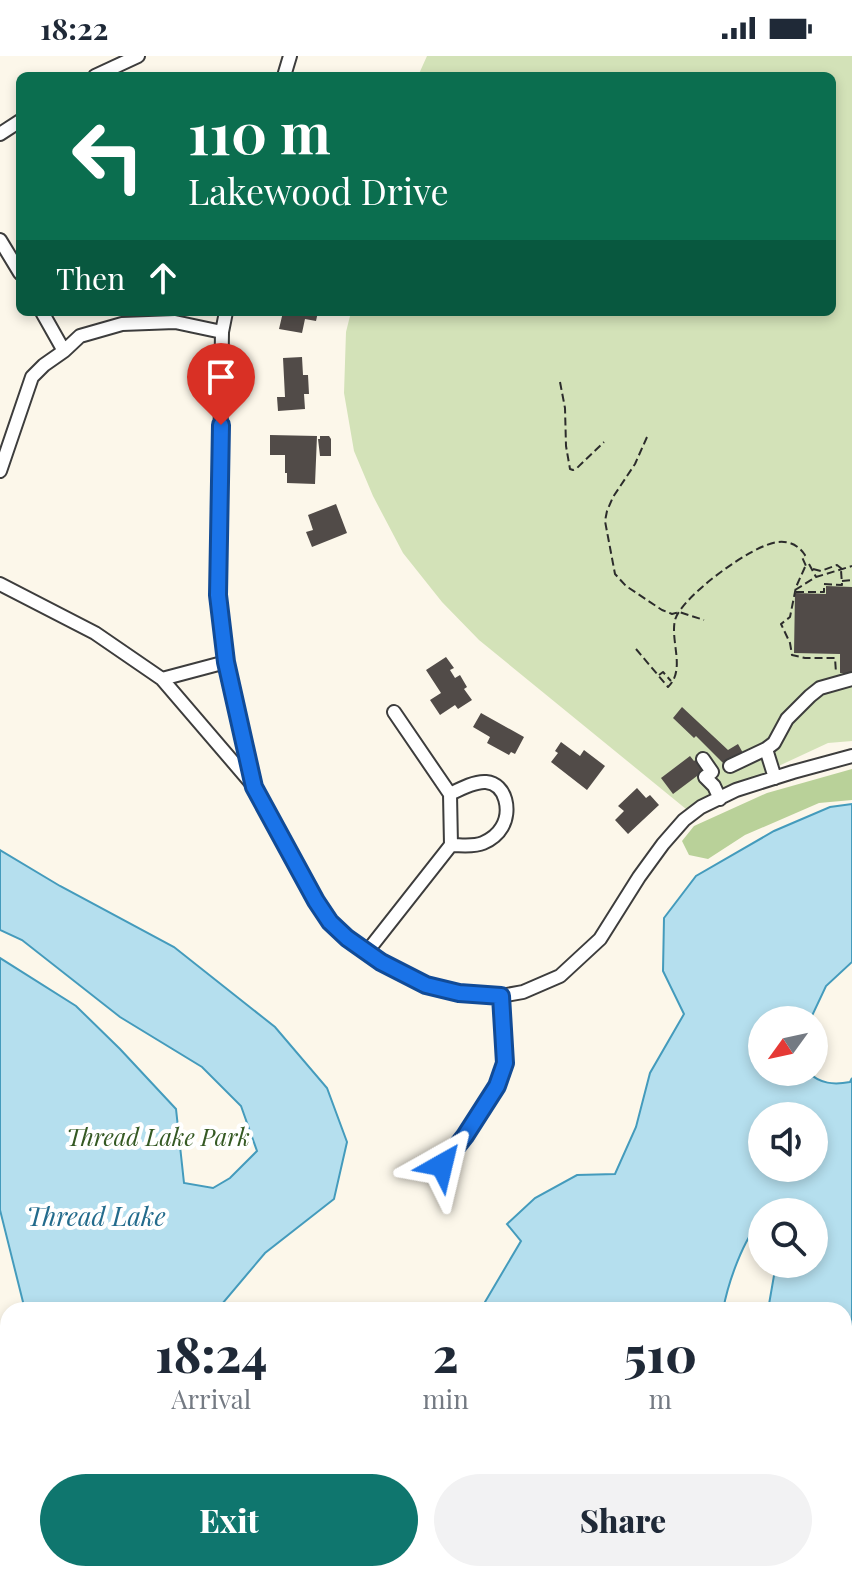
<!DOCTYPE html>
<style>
:root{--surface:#fff;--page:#f2f2f3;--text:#1f2937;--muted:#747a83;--accent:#0f766e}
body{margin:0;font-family:"Playfair Display",serif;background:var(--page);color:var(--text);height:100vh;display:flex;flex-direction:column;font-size:30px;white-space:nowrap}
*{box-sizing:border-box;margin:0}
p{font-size:26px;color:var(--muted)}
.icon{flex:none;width:44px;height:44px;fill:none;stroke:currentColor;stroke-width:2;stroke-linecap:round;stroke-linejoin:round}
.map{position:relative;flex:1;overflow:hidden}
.panel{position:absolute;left:0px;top:1246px;width:852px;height:280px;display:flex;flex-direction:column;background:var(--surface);border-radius:24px 24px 0 0;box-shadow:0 4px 12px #0003}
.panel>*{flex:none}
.banner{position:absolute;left:16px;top:16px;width:820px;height:244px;border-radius:12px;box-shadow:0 4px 12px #0003;background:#0b6e4f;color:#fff;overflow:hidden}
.needle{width:52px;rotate:237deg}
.buttons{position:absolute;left:748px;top:950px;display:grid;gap:16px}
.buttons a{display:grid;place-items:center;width:80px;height:80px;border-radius:50%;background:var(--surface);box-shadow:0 4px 12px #0003;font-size:40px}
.pin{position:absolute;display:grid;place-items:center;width:68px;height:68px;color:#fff;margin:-82px -34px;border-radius:50% 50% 50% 0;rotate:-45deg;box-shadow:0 0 8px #0007}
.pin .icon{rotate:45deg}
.me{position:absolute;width:88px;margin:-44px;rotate:37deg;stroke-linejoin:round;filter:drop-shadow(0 0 6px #0008)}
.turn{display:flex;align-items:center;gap:28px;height:168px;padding:0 40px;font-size:36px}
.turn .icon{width:104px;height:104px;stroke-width:2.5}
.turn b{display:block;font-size:56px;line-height:68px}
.then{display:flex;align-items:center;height:76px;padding:0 40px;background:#0003;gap:16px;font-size:30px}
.eta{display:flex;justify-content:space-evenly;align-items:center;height:136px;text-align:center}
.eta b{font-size:48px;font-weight:800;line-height:56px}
.primary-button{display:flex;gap:16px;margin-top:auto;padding:16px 40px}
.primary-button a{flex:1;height:92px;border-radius:48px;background:var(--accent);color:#fff;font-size:32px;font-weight:800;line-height:92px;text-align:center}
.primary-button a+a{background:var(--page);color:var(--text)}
.status{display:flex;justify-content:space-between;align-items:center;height:56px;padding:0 40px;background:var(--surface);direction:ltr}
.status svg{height:22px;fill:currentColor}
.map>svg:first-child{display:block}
.green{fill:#d3e2b8}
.forest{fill:#b9d199}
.water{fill:#b5dfee;stroke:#449bbc;stroke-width:2;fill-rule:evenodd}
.building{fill:#514b48}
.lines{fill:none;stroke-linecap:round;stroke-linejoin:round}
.minor-casing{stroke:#3d3d3d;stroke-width:16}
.path{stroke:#2c2c2c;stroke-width:2;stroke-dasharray:8 4;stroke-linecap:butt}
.minor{stroke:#fff;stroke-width:12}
.route-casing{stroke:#114b97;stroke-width:20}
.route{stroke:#1a73e8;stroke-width:14}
.labels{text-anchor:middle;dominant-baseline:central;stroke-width:8;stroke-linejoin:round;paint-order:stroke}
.park-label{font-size:24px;font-style:italic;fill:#355923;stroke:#fff}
.water-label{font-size:26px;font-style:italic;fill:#236b8c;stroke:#fff}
</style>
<div class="status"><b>18:22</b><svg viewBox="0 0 49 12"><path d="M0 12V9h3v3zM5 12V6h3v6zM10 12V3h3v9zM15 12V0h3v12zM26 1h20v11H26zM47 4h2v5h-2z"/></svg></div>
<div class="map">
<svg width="852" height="1526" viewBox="0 0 852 1526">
<rect width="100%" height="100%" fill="#fcf7ea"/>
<path class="green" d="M427,0H852V685L828,687L686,753L479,584L442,546L403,497L373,440L354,395L344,337L346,276L351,256H832V20H418Z"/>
<path class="forest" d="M852,713V744L819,747L745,779L708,803L689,799L682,785L694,770L767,737Z"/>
<path class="water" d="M852,748V906L826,930L810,964H762V1016H808C820,1028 834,1029 850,1026L852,1022V1321L844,1326V1254H768L776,1208H814V1156H762V1163C743,1183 728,1227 723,1254H485V1246L521,1185L507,1168L535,1142L577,1119L615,1118L636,1071L650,1017L684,958L663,915L664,862L696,820L774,775L830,751ZM814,1060V1112H762V1060Z
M0,794L60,830L174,891L275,971L327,1032L347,1086L334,1143L265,1197L217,1254H25L0,1154V902L76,950L120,993L176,1053L184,1127L213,1132L230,1122L257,1095L241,1050L202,1011L120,961L22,884L0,874Z
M68,1518H788L781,1526H67Z"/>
<path class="building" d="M283,256H318L316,265L305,263L302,277L279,273Z
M302,301L303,319H308L309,338H304L305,353L278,355L277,341H285L283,302Z
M270,379L317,380L315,428L287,427V417H285V399H270Z
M320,380H329L331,383V400H320L318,383H320Z
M336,448L347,477L312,491L306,476L313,474L308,459Z
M826,530L852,531V618L840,617V598L794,597L795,537L826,538Z
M446,601L454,612L450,614L455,622L460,619L467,631L464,633L472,644L458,653L455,649L440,659L430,644L441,637L426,614Z
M682,651L728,694L738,688L743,697L724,708L696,680L694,682L673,662Z
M481,657L524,681L515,698L511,696L509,699L487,687L490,681L473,671Z
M561,686L580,700L584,694L605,710L587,734L551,706L558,697L555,695Z
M690,700L694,705L697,703L705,714L673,738L661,722Z
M637,732L646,742L650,739L659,749L628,778L615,764L624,755L618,750Z"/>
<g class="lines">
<g class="minor-casing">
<path id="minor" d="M95,20L138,0
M284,20L290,0
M0,78L20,65
M0,184L20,217
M42,256L64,295
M226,256L222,276L218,539L226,606L254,731L316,845L330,866L366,897L396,915L426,929L459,937L501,940L523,936L560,920L600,883L639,821L663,788L684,764L701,751L736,734L793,716L852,700
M0,415L32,321L44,309L64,295L80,280L122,268L175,266L222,276
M0,528L95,577L162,623L252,728
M162,623L226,606
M394,656L450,738L451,789
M703,703L712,716L705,721L714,730L720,743
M730,710L766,693
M775,722L766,693L774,687L787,663L810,640L820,632L852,623
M366,897L451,789C461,789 474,791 483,787C490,784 498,778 502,771C511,756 507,728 486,726C475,725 460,733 450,738
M442,1109L465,1080L497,1030L505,1007L501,940
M0,1335L8,1348
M0,1446L8,1441"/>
</g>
<path class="path" d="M560,326L565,352L566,390L570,413L573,414L577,412L604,386
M647,381L635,408L613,441L607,455L605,465L615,518L626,530L662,554L672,558L679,556L704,564
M805,511L796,531L790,561L781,568L790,587L792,599L805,602H835L836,617
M813,513L821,515L837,509L842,513
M842,525L852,524
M795,534L816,521L852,510
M796,536H824V528L842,529L841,514
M636,593L668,631C686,614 670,585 675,564C681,541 753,488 778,486C790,485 798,489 805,499L802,501L806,510L809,508L816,521
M659,619L663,616L671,625"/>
<use href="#minor" class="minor"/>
</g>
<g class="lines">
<g class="route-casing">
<path id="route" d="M221,369L218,539L226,606L254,731L316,845L330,866L347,882L381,906L426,929L459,937L501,940L505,1007L497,1030L465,1080L442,1109"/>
</g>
<use href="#route" class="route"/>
</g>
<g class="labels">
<g class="park-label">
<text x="158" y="1080">Thread Lake Park</text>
</g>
<g class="water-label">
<text x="96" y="1159">Thread Lake</text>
</g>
</g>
</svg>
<div class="buttons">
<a><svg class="needle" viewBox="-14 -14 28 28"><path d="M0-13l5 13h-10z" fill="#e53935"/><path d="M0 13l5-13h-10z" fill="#747a83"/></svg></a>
<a><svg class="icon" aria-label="sound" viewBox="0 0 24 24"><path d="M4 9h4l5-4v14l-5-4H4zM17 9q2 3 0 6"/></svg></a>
<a><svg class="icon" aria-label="search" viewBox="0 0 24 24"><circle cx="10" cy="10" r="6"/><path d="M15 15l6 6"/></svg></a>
</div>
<div class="pin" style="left:221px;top:369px;background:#d93025"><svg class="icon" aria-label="arrive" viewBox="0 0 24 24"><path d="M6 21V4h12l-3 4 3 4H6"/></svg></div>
<svg class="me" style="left:442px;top:1109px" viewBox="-20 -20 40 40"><path d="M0-17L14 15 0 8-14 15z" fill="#1a73e8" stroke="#fff" stroke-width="4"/></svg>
<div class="banner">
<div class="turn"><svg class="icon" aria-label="left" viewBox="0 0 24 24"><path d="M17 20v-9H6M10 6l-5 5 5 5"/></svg><div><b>110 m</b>Lakewood Drive</div></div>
<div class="then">Then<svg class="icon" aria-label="ahead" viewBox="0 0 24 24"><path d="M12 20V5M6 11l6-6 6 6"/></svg></div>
</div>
<section class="panel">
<div class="eta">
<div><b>18:24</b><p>Arrival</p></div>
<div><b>2</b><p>min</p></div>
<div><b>510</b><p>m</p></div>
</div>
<div class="primary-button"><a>Exit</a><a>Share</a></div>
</section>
</div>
